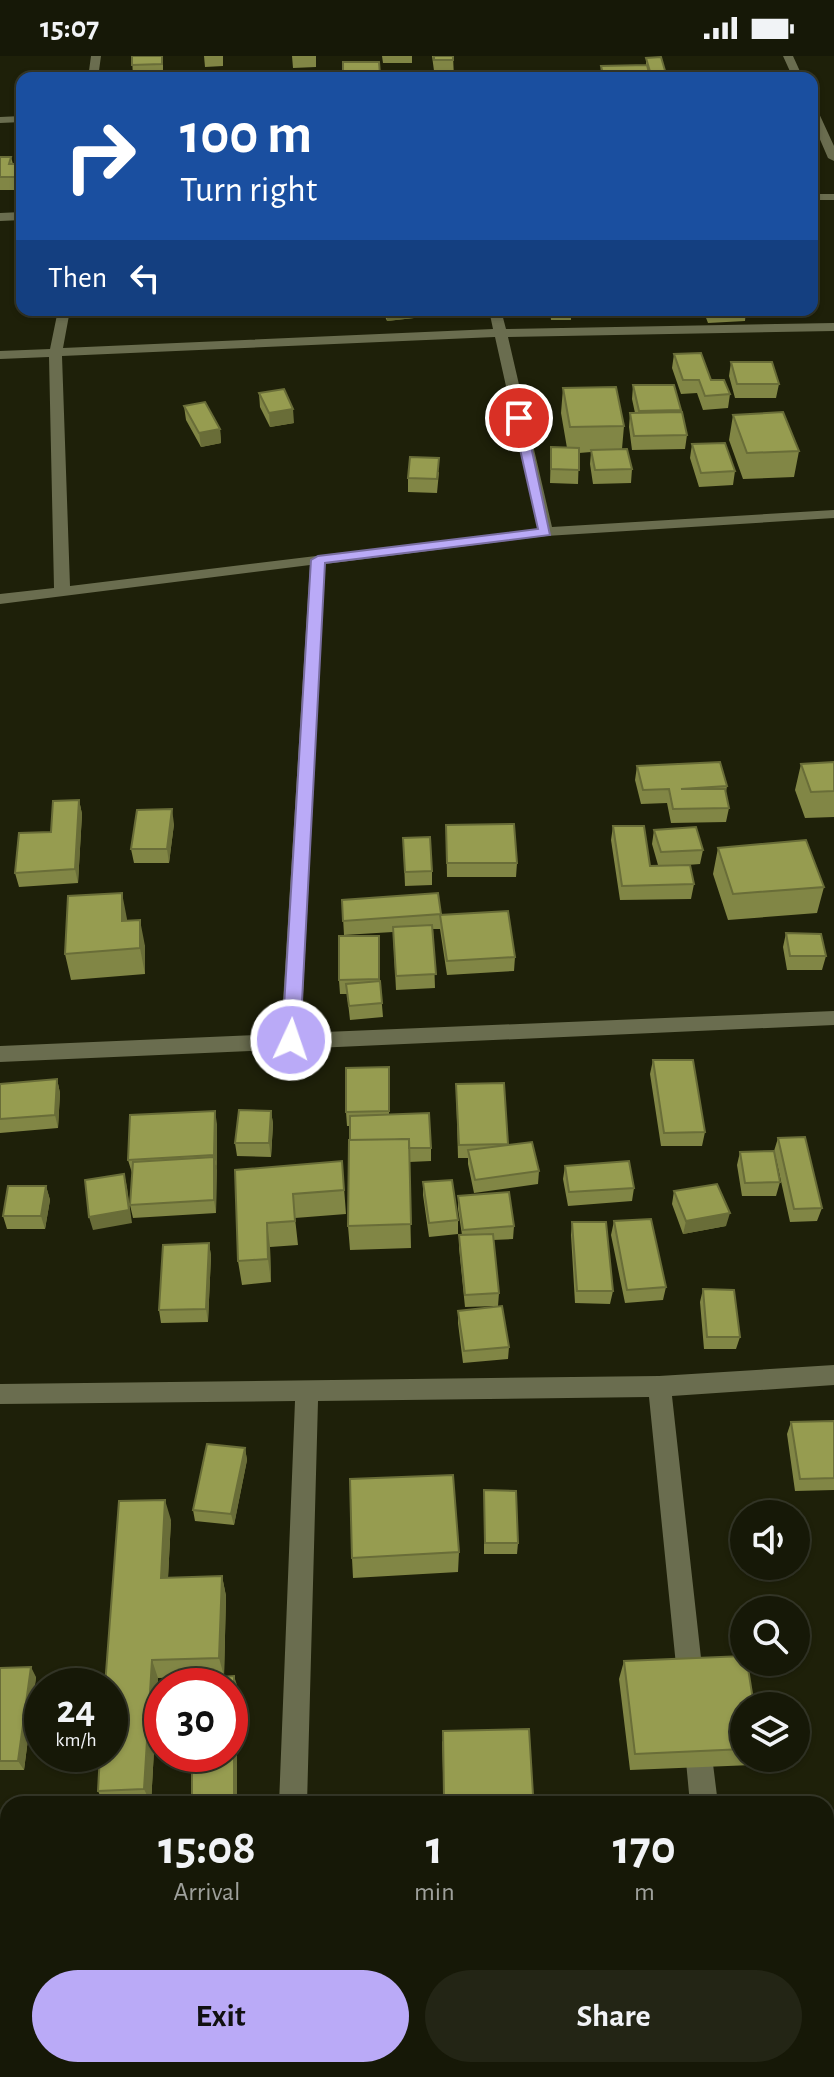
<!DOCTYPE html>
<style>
:root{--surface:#161807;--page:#232515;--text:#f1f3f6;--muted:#9ea09b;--line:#353728;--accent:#baaaf7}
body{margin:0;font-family:"Alegreya Sans",sans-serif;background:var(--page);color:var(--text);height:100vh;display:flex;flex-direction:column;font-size:30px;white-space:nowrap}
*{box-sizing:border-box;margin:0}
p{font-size:26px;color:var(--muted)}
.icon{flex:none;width:44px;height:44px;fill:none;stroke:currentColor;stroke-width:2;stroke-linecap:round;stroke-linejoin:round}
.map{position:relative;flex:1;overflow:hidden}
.sheet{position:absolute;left:0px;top:1740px;width:834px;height:282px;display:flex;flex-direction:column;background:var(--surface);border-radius:24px 24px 0 0;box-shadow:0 2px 6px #0004,0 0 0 2px var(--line)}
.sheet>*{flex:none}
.guide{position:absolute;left:16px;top:16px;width:802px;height:244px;border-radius:16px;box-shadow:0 2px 6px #0004,0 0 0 2px var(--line);background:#1a4fa0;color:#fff;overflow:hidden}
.fabs{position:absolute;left:730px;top:1444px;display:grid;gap:16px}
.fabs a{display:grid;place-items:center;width:80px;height:80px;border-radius:50%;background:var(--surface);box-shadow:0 2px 6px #0004,0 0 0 2px var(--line);font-size:40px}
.speed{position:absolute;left:24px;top:1612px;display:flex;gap:16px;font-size:40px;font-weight:700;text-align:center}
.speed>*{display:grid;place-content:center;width:104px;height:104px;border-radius:50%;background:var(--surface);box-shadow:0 2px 6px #0004,0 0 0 2px var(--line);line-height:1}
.speed small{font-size:20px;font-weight:400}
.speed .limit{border:12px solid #d22;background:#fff;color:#111}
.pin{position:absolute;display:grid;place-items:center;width:68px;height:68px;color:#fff;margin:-34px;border:4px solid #fff;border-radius:50%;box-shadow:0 2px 8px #0007}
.me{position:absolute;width:88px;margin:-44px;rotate:3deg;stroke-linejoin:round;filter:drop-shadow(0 0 6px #0008)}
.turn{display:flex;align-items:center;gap:28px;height:168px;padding:0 32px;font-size:36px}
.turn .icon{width:104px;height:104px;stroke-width:2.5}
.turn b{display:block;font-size:56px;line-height:68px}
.then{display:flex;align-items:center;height:76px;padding:0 32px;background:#0003;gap:16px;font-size:30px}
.eta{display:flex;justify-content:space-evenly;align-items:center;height:136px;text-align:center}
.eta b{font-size:48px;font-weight:700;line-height:56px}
.button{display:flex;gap:16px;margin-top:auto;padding:16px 32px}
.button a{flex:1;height:92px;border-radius:48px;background:var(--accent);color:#111;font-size:32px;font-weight:700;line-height:92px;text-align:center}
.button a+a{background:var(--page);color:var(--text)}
.status{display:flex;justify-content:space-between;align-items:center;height:56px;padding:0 40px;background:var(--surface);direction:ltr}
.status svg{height:22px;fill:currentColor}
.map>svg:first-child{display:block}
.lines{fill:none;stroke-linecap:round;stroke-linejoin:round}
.minor{fill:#6a6d4f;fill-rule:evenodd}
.wall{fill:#818645}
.shaded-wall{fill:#696d38}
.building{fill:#969c50;stroke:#696d38;stroke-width:2}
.route{fill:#baaaf7;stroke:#796ea1;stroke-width:2}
</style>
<div class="status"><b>15:07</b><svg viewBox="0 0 49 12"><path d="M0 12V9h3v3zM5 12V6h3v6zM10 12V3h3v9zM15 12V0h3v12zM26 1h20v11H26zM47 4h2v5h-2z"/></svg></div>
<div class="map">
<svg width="834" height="2021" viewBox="0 0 834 2021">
<rect width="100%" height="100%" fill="#1e2009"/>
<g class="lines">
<path class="minor" d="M91,0H101L98,22H88Z
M783,0H793L803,22H793Z
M812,50L817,53L834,90V105L828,102L812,65Z
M22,60V66L0,67V61Z
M812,138H834V144H812Z
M22,156V164L0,165V157Z
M58,254H70L63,292L493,273L489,254H501L506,273L834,267V275L508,281L552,471L834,454V462L546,480L325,508L301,977L834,955V969L0,1006V990L281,978L310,509L0,548V538L54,532L49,301L0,303V295L50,293ZM495,281L538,473L70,530L62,300Z
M834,1309V1329L672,1340L704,1629L700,1638L691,1642L682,1638L678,1629L649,1341L318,1345L307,1748H279L295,1345L0,1348V1328L659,1320Z
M697,1671L706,1675L710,1684L718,1748H690L684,1684L688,1675Z
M826,1796H834V1824H826Z
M0,1828H8V1856H0Z"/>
</g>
<path class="wall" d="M132,0H163V20L153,21V22H133Z
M204,0H223V10L205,11Z
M292,0H316V11L293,12Z
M382,0H412V7H383Z
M432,0H453L454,22H435Z
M646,2L666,18V22H600L601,10L646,9Z
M0,101H11L13,108H22V134H0Z
M382,254H423V261L387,265Z
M550,254H571V264H551Z
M703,254H746L745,265L708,267Z
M674,298L730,338L728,352L703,354L697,337L681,338L672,312Z
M731,306L779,328L776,342H735L729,320Z
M633,329L681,354L687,379L685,393L632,394L629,371L630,357H635L632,343Z
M563,332L624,370L622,393L632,413L631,427L593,428L590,408L591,396L579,397L578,428L550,427L551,391L567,392L561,357Z
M259,337L294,367L270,371L260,351Z
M184,350L220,373L221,387L201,391L186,364Z
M733,359L799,395L794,421L743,423L729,384Z
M692,388L735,415L733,429L699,431L690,402Z
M439,416L437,437L408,436V422Z
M834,706V761L805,762L795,734L801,708Z
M637,710L727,730L726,736L729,752L726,766L671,767L667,747L641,748L635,724Z
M79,744L82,758L78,827L19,831L15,817Z
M174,768L169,807H134L131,793Z
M446,769L517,807L516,821H447Z
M613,770L650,810L658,809L652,788L654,774L703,794L700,808L687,809L694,828L691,843L620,844L611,784Z
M403,782L432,815V829L405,830Z
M718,792L824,831L817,857L728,864L713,818Z
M342,844L441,859L515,901L514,915L447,919L440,873H433L435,932L396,934L393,876L344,879Z
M127,865L145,890V918L71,924L65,898Z
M786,877L826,900L822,914H787L783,891Z
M379,880L380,926L383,961L350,964L347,938H340L339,924Z
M653,1004L705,1076L702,1090H661L650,1018Z
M389,1011V1059L431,1092V1105L409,1106L411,1192L350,1194L348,1170L350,1070H347L346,1056Z
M57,1023L60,1037L58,1072L0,1077V1028Z
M504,1027L508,1089L539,1115L538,1128L474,1137L468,1108V1102H458L456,1028Z
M271,1055L273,1068L271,1101L237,1100L235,1087Z
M217,1068L216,1157L133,1162L130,1149L132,1117L128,1104Z
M778,1082L822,1152L817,1165L790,1166L775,1098L780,1126L776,1140H742L737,1109L740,1096L774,1095Z
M342,1105L346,1158L295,1162L298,1189L270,1191L271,1226L242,1229L238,1205L235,1114Z
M565,1110L634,1132L632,1145L568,1150L563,1123Z
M423,1126L458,1164V1178L429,1181L423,1139Z
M46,1130L50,1144L45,1173H7L3,1160Z
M674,1135L726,1170L683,1178L672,1148Z
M458,1140L514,1170L513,1183L493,1184L499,1237L498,1250L465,1251L459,1192V1179H462L458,1153Z
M614,1165L666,1231L663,1244L625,1247L611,1179Z
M572,1166L613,1235L610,1248L575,1247L571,1179Z
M209,1187L211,1200L208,1266L161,1267L159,1254Z
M703,1233L740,1281L736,1293H704L700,1246Z
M458,1255L509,1291L508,1303L463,1307L458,1267Z
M834,1365V1434L795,1435L787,1378L791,1366Z
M245,1392L247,1404L234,1469L195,1465L193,1454Z
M484,1434L518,1487L517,1498H484Z
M171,1464L168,1522L222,1520L226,1540L224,1620L158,1622L151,1748H104L98,1735Z
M459,1496L458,1516L353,1522L352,1502Z
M624,1605L744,1650V1702H756L752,1709L630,1714L619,1623Z
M0,1612L36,1621L24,1714H0Z
M442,1685L533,1739L531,1748H444Z
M826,1993L834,2021H823L822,2014H826Z
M671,2014H725L727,2021H673Z"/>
<path class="shaded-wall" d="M387,254H423V261L387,265Z
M293,353L294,367L270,371L269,357Z
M220,373L221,387L201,391L199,377Z
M79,744L82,758L78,827L75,813Z
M172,753L174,768L169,807L167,793Z
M122,837L127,863V891L122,865Z
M140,864L145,890V918L140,892Z
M57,1023L60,1037L58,1072L55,1059Z
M215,1055L217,1068V1113L214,1099Z
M271,1055L273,1068L271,1101L269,1087Z
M214,1101L217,1114L216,1157L214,1144Z
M124,1118L127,1131L132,1167L93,1174L89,1161Z
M46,1130L50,1144L45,1173L41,1160Z
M730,1157L726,1170L683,1178L686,1165Z
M267,1167L270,1191L271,1226L268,1203Z
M209,1187L211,1200L208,1266L206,1253Z
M245,1392L247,1404L234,1469L231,1458Z
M165,1444L171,1464L167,1541L161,1522Z
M222,1520L226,1540L224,1620L219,1602Z
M152,1604L158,1622L151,1748L144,1733Z
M31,1611L36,1621L24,1714L18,1705Z
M234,1620L237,1629V1748H234Z
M48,2014H54V2021H48Z"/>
<path class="building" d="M132,0H162V8L132,9Z
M434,0H453V4H434Z
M661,1L666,18L651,19L646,2Z
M343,6H379L380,18L343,19Z
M647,9L649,17L624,18L625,22H604L601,10Z
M435,16H453L454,22H436Z
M134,18H152L151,22H133Z
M383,18V22H247V20Z
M0,101H11L9,108H22V121H0Z
M701,297L711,324H724L730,338L705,340L699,324H683L674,298Z
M731,306H772L779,328H737Z
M633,329H674L681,354L639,355Z
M616,331L624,370L570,371L563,332Z
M284,333L293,353L269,357L259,337Z
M205,346L220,373L199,377L184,350Z
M682,356L687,379L634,380L630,357Z
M783,356L799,395L747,397L733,359Z
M725,387L735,415L701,417L692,388Z
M551,391L579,392V414L551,413Z
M627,393L632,413L595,414L591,394Z
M410,401L439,402L437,423L408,422Z
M720,706L727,730L681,733H725L729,752L673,753L669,733L643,734L637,710Z
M834,706V735L811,736L801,708Z
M79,744L75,813L15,817L19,777L51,776L53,745Z
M172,753L167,793H131L137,754Z
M514,768L517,807H447L446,769Z
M613,770H644L650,810L690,809L694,828L622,830Z
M696,771L703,794L661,796L654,774Z
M430,781L432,815L405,816L403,782Z
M806,784L824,831L733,838L718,792Z
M122,837V865L140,864V892L65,898L68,840Z
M438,837L441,858L343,865L342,844Z
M508,855L515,901L447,905L440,859Z
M432,869L436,918L396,920L393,871Z
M786,877L821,878L826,900H790Z
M339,880H379V923L339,924Z
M380,925L382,947L349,950L346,928Z
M653,1004H693L705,1076L664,1077Z
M389,1011V1055L346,1056V1012Z
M57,1023L55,1059L0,1063V1028Z
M504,1027L508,1088L459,1089L456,1028Z
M239,1054L271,1055L269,1087H235Z
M215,1055L214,1099L128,1104L130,1059Z
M429,1057L431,1092H409V1083L350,1084V1060Z
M805,1081L822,1152L794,1153L778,1082Z
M409,1083L411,1168L348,1170L349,1084Z
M532,1086L539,1115L475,1124L468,1094Z
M774,1095L780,1126L745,1127L740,1096Z
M214,1101V1144L130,1149L133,1106Z
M342,1105L344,1134L293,1138L295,1165L267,1167L268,1203L238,1205L235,1114Z
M629,1105L634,1132L569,1136L565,1110Z
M124,1118L129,1154L89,1161L85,1124Z
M452,1124L458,1164L429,1167L423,1126Z
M717,1128L730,1157L686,1165L674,1135Z
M8,1130H46L41,1160H3Z
M509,1136L514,1170L463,1174L458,1140Z
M651,1163L666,1231L627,1234L614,1165Z
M572,1166H606L613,1235H577Z
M493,1178L499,1237L465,1239L459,1179Z
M209,1187L206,1253L159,1254L163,1189Z
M703,1233L734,1234L740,1281H707Z
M502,1250L509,1291L464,1295L458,1255Z
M834,1365V1422L800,1423L791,1366Z
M207,1388L245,1392L231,1458L193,1454Z
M453,1419L459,1496L352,1502L350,1423Z
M484,1434L516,1435L518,1487H485Z
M165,1444L161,1522L222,1520L219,1602L152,1604L144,1733L98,1735L100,1698H110V1630H105L119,1445Z
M744,1600V1606H747L754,1650H744V1693L635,1698L624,1605Z
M31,1611L18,1705H0V1612Z
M234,1620V1748H192V1698H230V1630H193V1623Z
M529,1673L533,1739L444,1741L443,1675Z
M0,1926H8V2014H48V2021H0Z
M834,1992V2021H830L826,1993Z
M365,2014H411V2021H365Z
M676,2014H725L727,2021H678Z"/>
<path class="route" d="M519,359L525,362L550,479L325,507L300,984L298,989H285L282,984L311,504L318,500L538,473L513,362Z"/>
</svg>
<div class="fabs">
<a><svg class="icon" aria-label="sound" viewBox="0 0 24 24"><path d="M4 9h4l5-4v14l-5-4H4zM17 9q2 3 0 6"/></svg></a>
<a><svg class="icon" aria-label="search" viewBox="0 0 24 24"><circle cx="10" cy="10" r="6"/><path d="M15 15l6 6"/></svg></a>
<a><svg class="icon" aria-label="layers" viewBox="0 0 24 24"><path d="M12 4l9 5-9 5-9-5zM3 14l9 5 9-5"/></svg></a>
</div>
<div class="speed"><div>24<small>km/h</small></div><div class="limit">30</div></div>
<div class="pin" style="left:519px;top:362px;background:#d93025"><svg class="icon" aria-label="arrive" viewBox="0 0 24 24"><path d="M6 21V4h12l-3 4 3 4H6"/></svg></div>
<svg class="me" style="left:291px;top:984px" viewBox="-20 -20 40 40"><circle r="17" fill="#baaaf7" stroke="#fff" stroke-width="3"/><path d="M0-11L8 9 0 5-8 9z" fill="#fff"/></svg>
<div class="guide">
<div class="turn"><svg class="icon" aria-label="right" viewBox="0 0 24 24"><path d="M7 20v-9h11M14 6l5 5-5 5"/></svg><div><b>100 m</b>Turn right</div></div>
<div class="then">Then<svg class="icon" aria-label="left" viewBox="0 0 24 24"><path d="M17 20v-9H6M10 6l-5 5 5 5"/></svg></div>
</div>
<section class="sheet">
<div class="eta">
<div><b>15:08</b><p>Arrival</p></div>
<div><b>1</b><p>min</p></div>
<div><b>170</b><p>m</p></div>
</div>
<div class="button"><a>Exit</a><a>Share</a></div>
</section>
</div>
